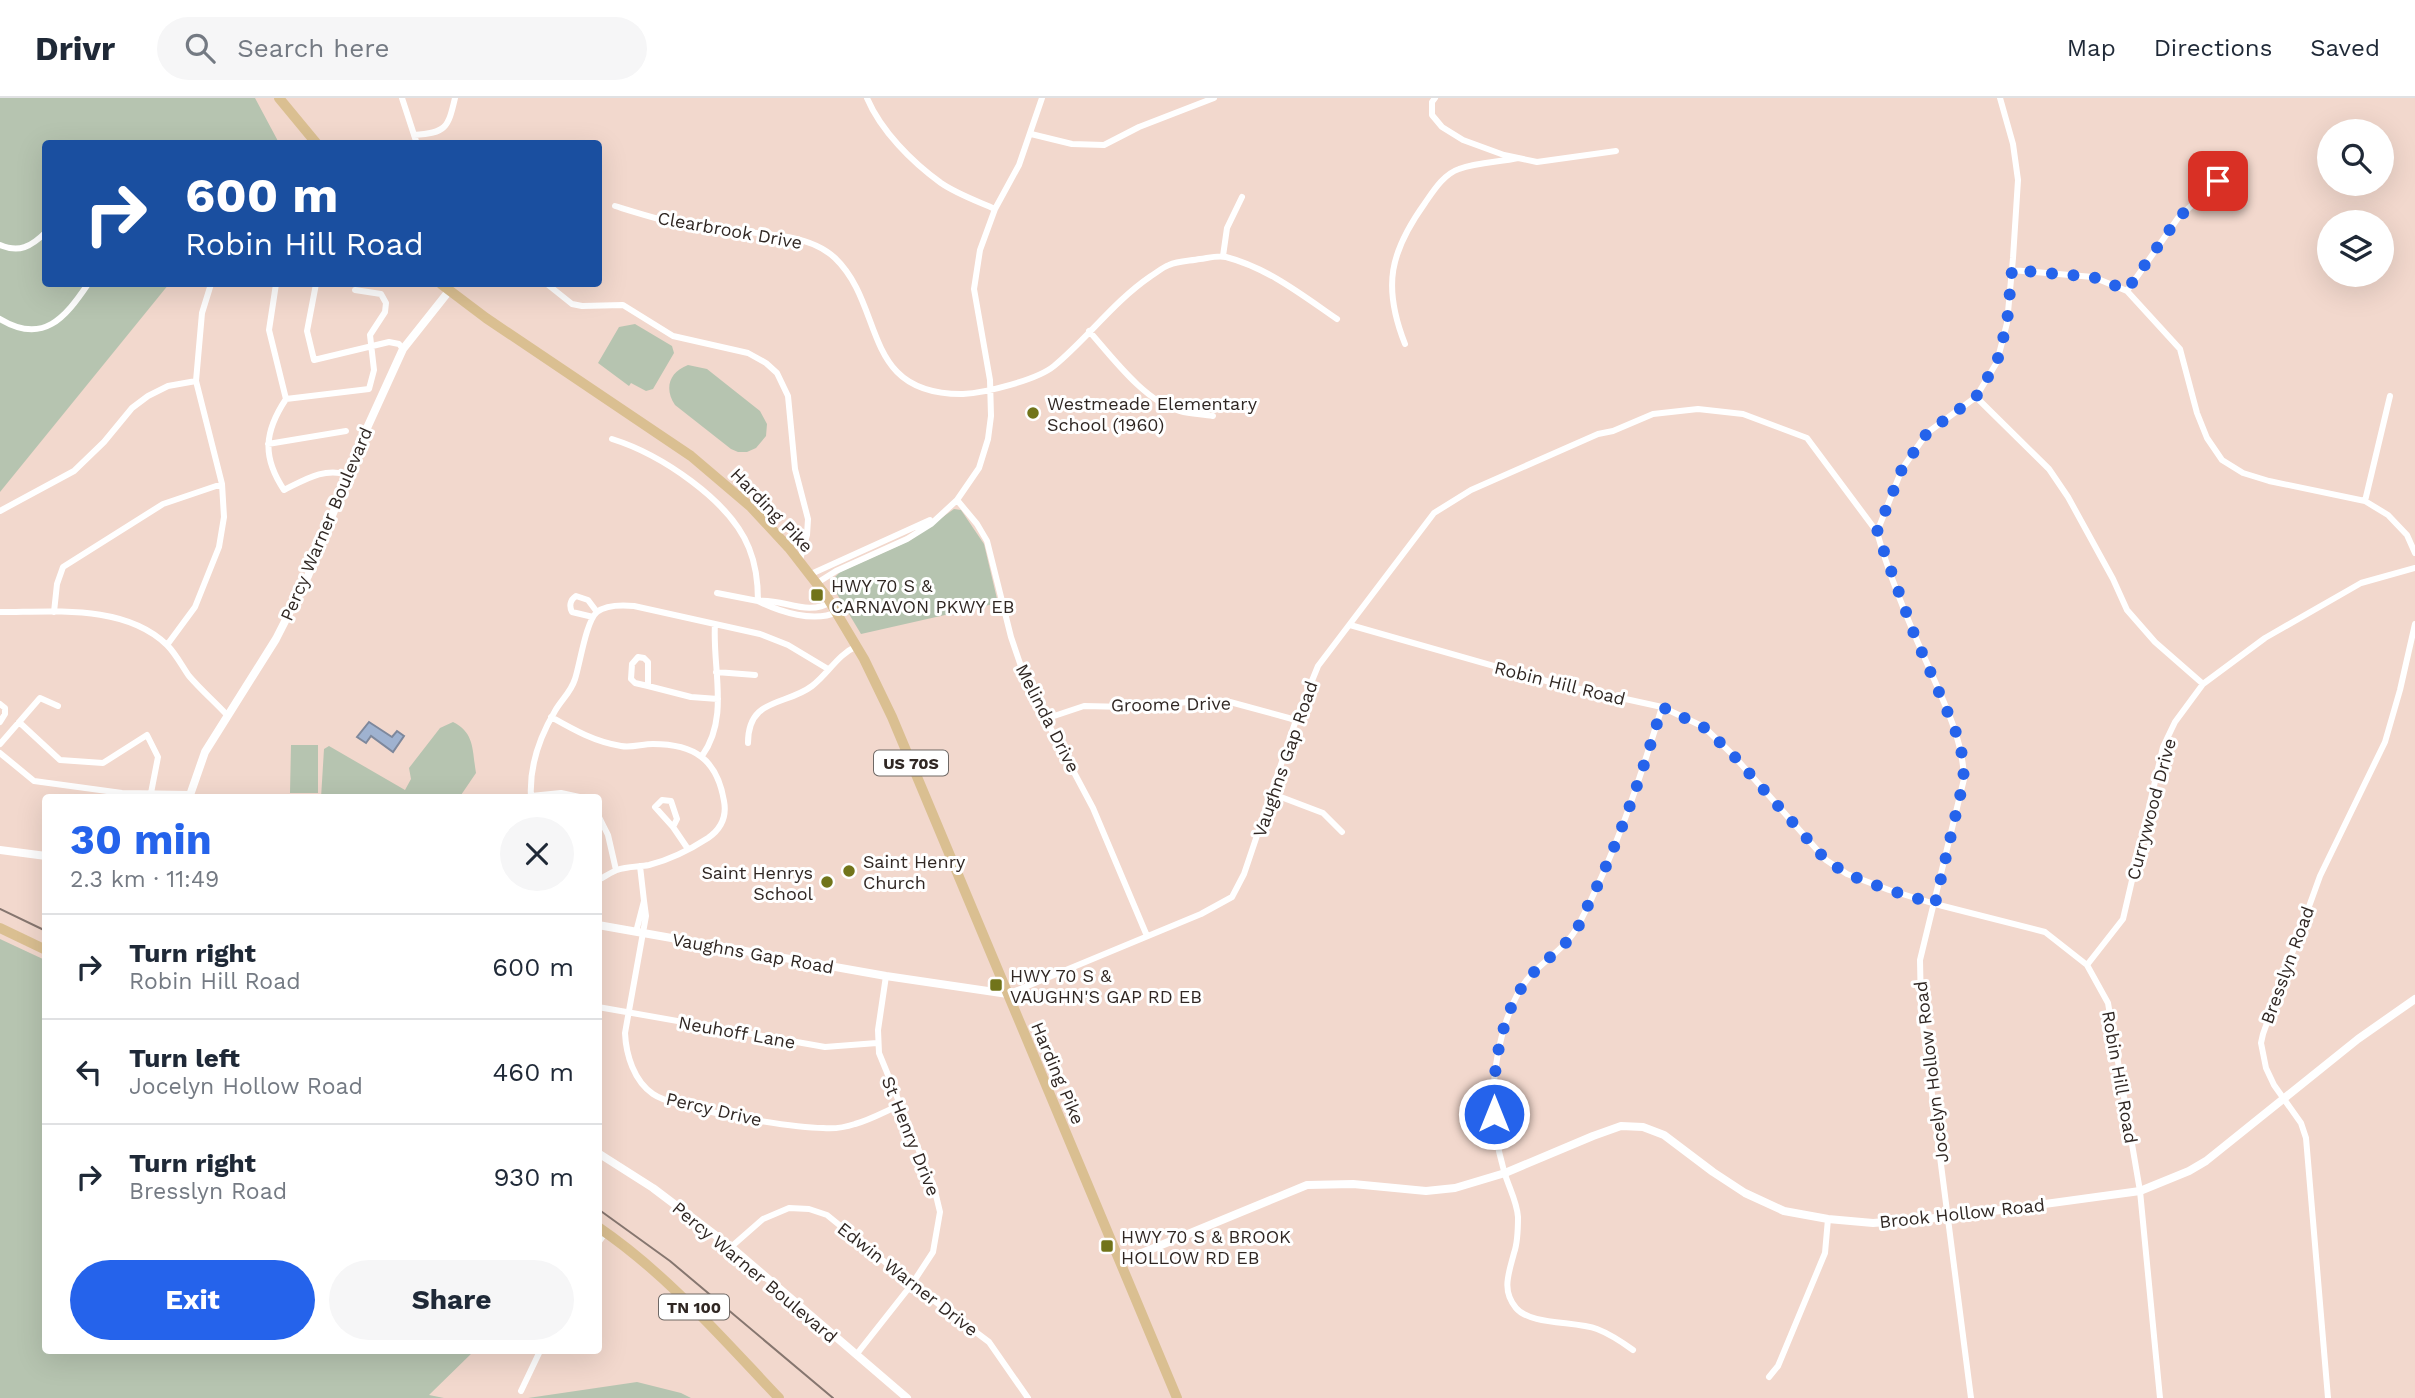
<!DOCTYPE html>
<meta charset="utf-8">
<style>
:root{--surface:#fff;--page:#f6f6f7;--text:#1f2937;--muted:#747a83;--line:#e0e1e3;--accent:#2563eb}
body{margin:0;font-family:"Work Sans",sans-serif;background:var(--page);color:var(--text);height:100vh;display:flex;flex-direction:column;font-size:26px;white-space:nowrap}
*{box-sizing:border-box;margin:0}
p{font-size:23px;color:var(--muted)}
.icon{flex:none;width:38px;height:38px;fill:none;stroke:currentColor;stroke-width:2;stroke-linecap:round;stroke-linejoin:round}
.map{position:relative;flex:1;overflow:hidden}
.side{position:absolute;left:42px;top:696px;width:560px;height:560px;display:flex;flex-direction:column;background:var(--surface);border-radius:7px;box-shadow:0 7px 28px #0002}
.side>*{flex:none}
.top-card{position:absolute;left:42px;top:42px;width:560px;height:147px;border-radius:7px;box-shadow:0 7px 28px #0002;background:#1a4fa0;color:#fff;overflow:hidden}
.fabs{position:absolute;left:2317px;top:21px;display:grid;gap:14px}
.fabs a{display:grid;place-items:center;width:77px;height:77px;border-radius:50%;background:var(--surface);box-shadow:0 7px 28px #0002;font-size:35px}
.pin{position:absolute;display:grid;place-items:center;width:60px;height:60px;color:#fff;margin:-30px;border-radius:14px;box-shadow:0 4px 10px #0006}
.me{position:absolute;width:77px;margin:-38px;rotate:0deg;stroke-linejoin:round;filter:drop-shadow(0 0 5px #0008)}
.turn{display:flex;align-items:center;gap:24px;height:147px;padding:0 28px;font-size:32px}
.turn .icon{width:91px;height:91px;stroke-width:2.5}
.turn b{display:block;font-size:49px;line-height:60px}
.round{display:grid;place-items:center;flex:none;width:74px;height:74px;border-radius:37px;background:var(--page)}
.headline{display:flex;align-items:center;justify-content:space-between;height:119px;padding:0 28px}
h1{font-size:42px;font-weight:700;line-height:52px;color:var(--accent)}
.button{display:flex;gap:14px;margin-top:auto;padding:14px 28px}
.button a{flex:1;height:80px;border-radius:42px;background:var(--accent);color:#fff;font-size:28px;font-weight:700;line-height:80px;text-align:center}
.button a+a{background:var(--page);color:var(--text)}
ul{padding:0;list-style:none}
li{display:flex;align-items:center;gap:21px;height:105px;padding:0 28px;border-top:2px solid var(--line)}
li div{flex:1}
li b{display:block;font-size:26px}
li em{font-style:normal}
header{display:flex;align-items:center;gap:42px;box-sizing:border-box;height:98px;padding:0 35px;background:var(--surface);border-bottom:2px solid var(--line)}
header strong{font-size:33px}
nav{display:flex;gap:38px;margin-inline-start:auto;font-size:24px}
.search{width:490px;height:63px;background:var(--page);display:flex;align-items:center;gap:18px;box-sizing:border-box;padding:0 24px;border-radius:38px;color:var(--muted);font-size:26px}
.map>svg:first-child{display:block}
.green{fill:#b6c4b0}
.water{fill:#9fb2d0;stroke:#7e889c;stroke-width:2}
.lines{fill:none;stroke-linecap:round;stroke-linejoin:round}
.minor{stroke:#fff;stroke-width:6}
.tertiary{stroke:#fff;stroke-width:8}
.primary{stroke:#dabf91;stroke-width:10}
.rail{stroke:#86766f;stroke-width:2}
.route{stroke:#2563eb;stroke-width:12;stroke-dasharray:0 21.6}
.poi-dot{fill:#71741a;stroke:#fff;stroke-width:2.5}
.labels{text-anchor:middle;dominant-baseline:central;stroke-width:6;stroke-linejoin:round;paint-order:stroke}
.shield{fill:#fff;stroke:#6e6865;stroke-width:2}
.shield-label{font-size:16px;font-weight:bold;fill:#302723}
.street-label{font-size:18px;fill:#302723;stroke:#fff}
.poi-label{font-size:18px;fill:#302723;stroke:#fff;text-anchor:start}
</style>
<header>
<strong>Drivr</strong>
<div class="search"><svg class="icon" aria-label="search" viewBox="0 0 24 24"><circle cx="10" cy="10" r="6"/><path d="M15 15l6 6"/></svg>Search here</div>
<nav><a>Map</a><a>Directions</a><a>Saved</a></nav>
</header>
<div class="map">
<svg width="2415" height="1300" viewBox="0 0 2415 1300">
<rect width="100%" height="100%" fill="#f2d8cd"/>
<path class="green" d="M0,0H255L279,45L46,46V186H169L0,394Z
M635,226L672,248L674,255L653,291L646,293L631,285L629,288L598,265L619,229Z
M688,267L707,271L760,313L767,326L766,338L756,350L747,354H738L731,351L675,307C664,291 669,274 688,267Z
M954,411L961,412L984,446L998,505L861,536L834,491L835,479L840,474L909,443Z
M453,624C475,635 472,652 476,675L459,700H321L324,651L329,648L405,692L411,681L409,670L440,630Z
M291,647H318V695H290Z
M0,841L45,862L46,1253H474L429,1297L444,1300H0Z
M637,1284L681,1295L691,1300H528Z"/>
<path class="water" d="M369,624L392,639L397,633L404,638L393,654L371,638L366,645L357,639Z"/>
<g class="lines">
<path class="minor" d="M402,0L417,46
M867,0C881,33 912,64 941,85C957,96 977,103 995,111
M1435,0L1432,4V17L1442,29L1463,42L1504,57L1537,64L1616,53
M1031,36L1072,46L1104,47L1139,29L1214,0
M414,37C446,35 448,30 455,0
M615,108C641,116 666,124 692,129C735,137 802,129 835,160C886,209 860,297 963,296C985,295 1037,282 1054,268C1088,240 1113,204 1151,178C1156,175 1163,169 1169,167C1178,163 1190,163 1200,161C1208,160 1218,157 1226,159C1268,170 1302,197 1337,221
M0,147C19,155 31,149 46,134
M1223,158L1227,130L1242,99
M2012,172L2093,179L2127,193L2180,251L2197,315L2207,340L2222,362L2243,375L2269,383L2365,403L2388,417L2407,437L2415,455
M276,186L269,232L286,301
M316,186L307,233L314,262L389,244L399,246L403,251
M547,186L572,206L582,208L623,207L673,238L748,255L766,265L777,275L788,298L795,371L808,421L807,437L800,462
M2127,193L2178,120L2241,62
M0,221C43,247 65,220 88,186
M1089,233C1112,259 1145,304 1180,313C1191,316 1203,316 1213,318
M1405,246C1382,188 1390,154 1425,105C1434,92 1444,76 1459,71C1477,64 1500,64 1518,60
M1976,299L2049,371L2068,399L2113,481L2127,512L2155,544L2203,586
M612,341C660,356 730,402 749,450C756,467 758,486 758,503L717,495
M268,346L346,333
M349,377C324,369 306,381 284,392C262,359 264,334 286,301L369,291L374,272L370,237L385,214L386,205L381,196L355,192
M957,402L977,426L987,443L1011,539L1027,586L1093,710L1147,838
M2365,403L2390,298
M0,413L74,373L104,344L132,310L148,298L168,288L196,283
M811,476L930,422
M817,485L836,473L907,441L931,426L957,402L979,370L988,341L991,318L990,282L974,191L980,152L995,111L1019,67L1042,0
M831,504C807,519 783,500 758,503C780,514 814,525 837,514
M0,514C54,514 125,506 167,547C176,556 182,568 189,578C201,592 215,604 227,617
M54,514L57,486L63,469L163,406L222,386
M593,519L572,514C569,508 570,502 576,498L588,502L597,514
M1350,527L1557,586L1662,609L1704,629L1733,657L1826,762L1847,776L1889,792L1935,806L2045,834L2087,867L2108,905L2140,1093L2160,1300
M167,547L195,509L219,449L224,419L222,386L196,283L202,215L211,186
M716,574L755,577
M648,588L635,585L631,581L632,566L638,559L644,560L648,564V588L691,599L718,601
M0,606L5,610V616L0,624
M551,619C574,632 595,644 621,648C632,650 642,646 653,646C694,646 717,661 724,703C727,719 721,731 708,740C691,751 669,762 649,767C639,769 627,768 617,772C611,774 605,779 598,782
M1045,621L1084,608L1127,609L1201,603L1230,604L1296,622
M19,624L60,662L103,665L147,637L158,659L151,695
M748,645C748,599 786,608 812,588C829,575 837,557 857,548
M0,646L40,600L58,608
M0,655L34,683L122,695L190,696
M702,658C730,619 712,570 715,526
M1273,696L1323,715L1342,734
M531,698L561,695L584,700
M531,700C529,668 539,640 555,613C562,601 571,594 575,581C580,566 586,523 597,514C606,507 623,507 634,508L760,536L788,547L828,571
M598,717L608,737L616,772
M673,729L655,709L662,702L671,703L677,721L673,729L688,751
M640,768L644,803
M636,834L644,803L646,818L625,935C626,957 634,983 653,996C674,1011 794,1030 823,1030C833,1031 846,1029 855,1026C870,1022 886,1013 900,1007
M2087,867L2123,821L2163,649L2175,624L2203,586L2265,540L2361,485L2415,470
M1008,896L1201,816L1232,799L1244,776L1296,622L1318,568L1434,415L1471,392L1598,336L1613,333L1653,316L1698,311L1743,316L1807,340L1877,434
M598,909L825,949L877,945
M598,1145L606,1134
M731,1149L763,1121L789,1110L809,1111L827,1117L912,1186L989,1244L1028,1300
M1633,1252C1622,1244 1610,1236 1597,1231C1575,1223 1530,1227 1516,1210C1501,1192 1509,1175 1514,1155C1518,1144 1518,1131 1518,1119C1517,1103 1508,1088 1504,1073C1496,1045 1491,1014 1494,984C1497,949 1509,896 1536,872C1552,857 1569,846 1579,826C1615,757 1639,684 1662,609
M856,1257L912,1186L933,1154L940,1114L934,1089L879,955L878,932L886,878
M1769,1279L1778,1268L1825,1155L1828,1121
M521,1293L540,1253
M1971,1300L1921,911L1920,862L1964,681C1963,642 1945,607 1930,572C1911,530 1889,478 1877,434L1902,371L1927,335L1976,299L1997,264L2007,225L2013,160L2018,82L2013,46L2000,0
M2328,1300L2306,1040L2301,1025L2274,987L2266,970L2261,945L2263,936L2320,778L2385,644L2400,592L2415,526"/>
<path class="tertiary" d="M189,700L205,654L276,541L308,478L367,330L403,251L449,193
M0,752L46,758
M598,827L886,878L1008,896
M598,1055L653,1090L731,1149L907,1300
M1120,1164L1307,1087L1353,1086L1426,1093L1455,1090L1505,1075L1593,1038L1621,1028L1643,1029L1664,1037L1713,1074L1745,1095L1784,1113L1828,1121L1873,1125L1949,1119L2140,1093L2189,1073L2206,1063L2358,941L2415,901"/>
<path class="primary" d="M279,0L317,46
M441,186L486,220L691,358L751,409L789,450L827,499L864,561L892,619L1177,1300
M0,830L46,852
M598,1129C667,1176 722,1240 779,1300"/>
<path class="rail" d="M0,811L46,833
M598,1111L670,1163L833,1300"/>
</g>
<g class="lines">
<path class="route" d="M1494,1016C1492,971 1501,909 1533,875C1548,859 1566,849 1578,829C1584,818 1588,806 1594,795C1622,735 1643,673 1662,609L1705,630L1733,657L1826,762L1847,776L1889,792L1935,806L1964,681L1961,649L1954,629L1914,536L1877,434L1902,371L1927,335L1976,299L1997,264L2007,225L2012,172L2093,179L2127,192L2178,120L2218,83"/>
</g>
<g class="poi-dot">
<circle cx="1033" cy="315" r="7"/>
<rect x="810" y="490" width="14" height="14" rx="3.5"/>
<circle cx="849" cy="773" r="7"/>
<circle cx="827" cy="784" r="7"/>
<rect x="989" y="880" width="14" height="14" rx="3.5"/>
<rect x="1100" y="1141" width="14" height="14" rx="3.5"/>
</g>
<g class="labels">
<g class="shield">
<rect x="874" y="652.5" width="74" height="25" rx="5"/>
<rect x="659" y="1196.5" width="70" height="25" rx="5"/>
</g>
<g class="shield-label">
<text x="911" y="665">US 70S</text>
<text x="694" y="1209">TN 100</text>
</g>
<g class="street-label">
<text transform="translate(730 132) rotate(10)">Clearbrook Drive</text>
<text transform="translate(772 412) rotate(46)">Harding Pike</text>
<text transform="translate(326 426) rotate(-67)">Percy Warner Boulevard</text>
<text transform="translate(1560 585) rotate(14)">Robin Hill Road</text>
<text transform="translate(1171 606) rotate(-1)">Groome Drive</text>
<text transform="translate(1048 620) rotate(63)">Melinda Drive</text>
<text transform="translate(1285 661) rotate(-71)">Vaughns Gap Road</text>
<text transform="translate(2151 711) rotate(-75)">Currywood Drive</text>
<text transform="translate(753 855) rotate(10)">Vaughns Gap Road</text>
<text transform="translate(2287 867) rotate(-70)">Bresslyn Road</text>
<text transform="translate(737 934) rotate(10)">Neuhoff Lane</text>
<text transform="translate(1931 974) rotate(-97)">Jocelyn Hollow Road</text>
<text transform="translate(1058 975) rotate(67)">Harding Pike</text>
<text transform="translate(2120 979) rotate(80)">Robin Hill Road</text>
<text transform="translate(714 1011) rotate(13)">Percy Drive</text>
<text transform="translate(911 1038) rotate(68)">St Henry Drive</text>
<text transform="translate(1962 1115) rotate(-6)">Brook Hollow Road</text>
<text transform="translate(755 1174) rotate(40)">Percy Warner Boulevard</text>
<text transform="translate(908 1181) rotate(38)">Edwin Warner Drive</text>
</g>
<g class="poi-label">
<text x="1047" y="305">Westmeade Elementary<tspan x="1047" dy="21">School (1960)</tspan></text>
<text x="831" y="487">HWY 70 S &amp;<tspan x="831" dy="21">CARNAVON PKWY EB</tspan></text>
<text x="863" y="763">Saint Henry<tspan x="863" dy="21">Church</tspan></text>
<text x="813" y="774" text-anchor="end">Saint Henrys<tspan x="813" dy="21">School</tspan></text>
<text x="1010" y="877">HWY 70 S &amp;<tspan x="1010" dy="21">VAUGHN'S GAP RD EB</tspan></text>
<text x="1121" y="1138">HWY 70 S &amp; BROOK<tspan x="1121" dy="21">HOLLOW RD EB</tspan></text>
</g>
</g>
</svg>
<div class="fabs">
<a><svg class="icon" aria-label="search" viewBox="0 0 24 24"><circle cx="10" cy="10" r="6"/><path d="M15 15l6 6"/></svg></a>
<a><svg class="icon" aria-label="layers" viewBox="0 0 24 24"><path d="M12 4l9 5-9 5-9-5zM3 14l9 5 9-5"/></svg></a>
</div>
<div class="pin" style="left:2218px;top:83px;background:#d93025"><svg class="icon" aria-label="arrive" viewBox="0 0 24 24"><path d="M6 21V4h12l-3 4 3 4H6"/></svg></div>
<svg class="me" style="left:1494px;top:1016px" viewBox="-20 -20 40 40"><circle r="17" fill="#2563eb" stroke="#fff" stroke-width="3"/><path d="M0-11L8 9 0 5-8 9z" fill="#fff"/></svg>
<div class="top-card">
<div class="turn"><svg class="icon" aria-label="right" viewBox="0 0 24 24"><path d="M7 20v-9h11M14 6l5 5-5 5"/></svg><div><b>600 m</b>Robin Hill Road</div></div>
</div>
<section class="side">
<div class="headline"><div><h1>30 min</h1><p>2.3 km · 11:49</p></div><a class="round"><svg class="icon" aria-label="close" viewBox="0 0 24 24"><path d="M6 6l12 12M18 6L6 18"/></svg></a></div>
<ul>
<li><svg class="icon" aria-label="right" viewBox="0 0 24 24"><path d="M7 20v-9h11M14 6l5 5-5 5"/></svg><div><b>Turn right</b><p>Robin Hill Road</p></div><em>600 m</em></li>
<li><svg class="icon" aria-label="left" viewBox="0 0 24 24"><path d="M17 20v-9H6M10 6l-5 5 5 5"/></svg><div><b>Turn left</b><p>Jocelyn Hollow Road</p></div><em>460 m</em></li>
<li><svg class="icon" aria-label="right" viewBox="0 0 24 24"><path d="M7 20v-9h11M14 6l5 5-5 5"/></svg><div><b>Turn right</b><p>Bresslyn Road</p></div><em>930 m</em></li>
</ul>
<div class="button"><a>Exit</a><a>Share</a></div>
</section>
</div>
